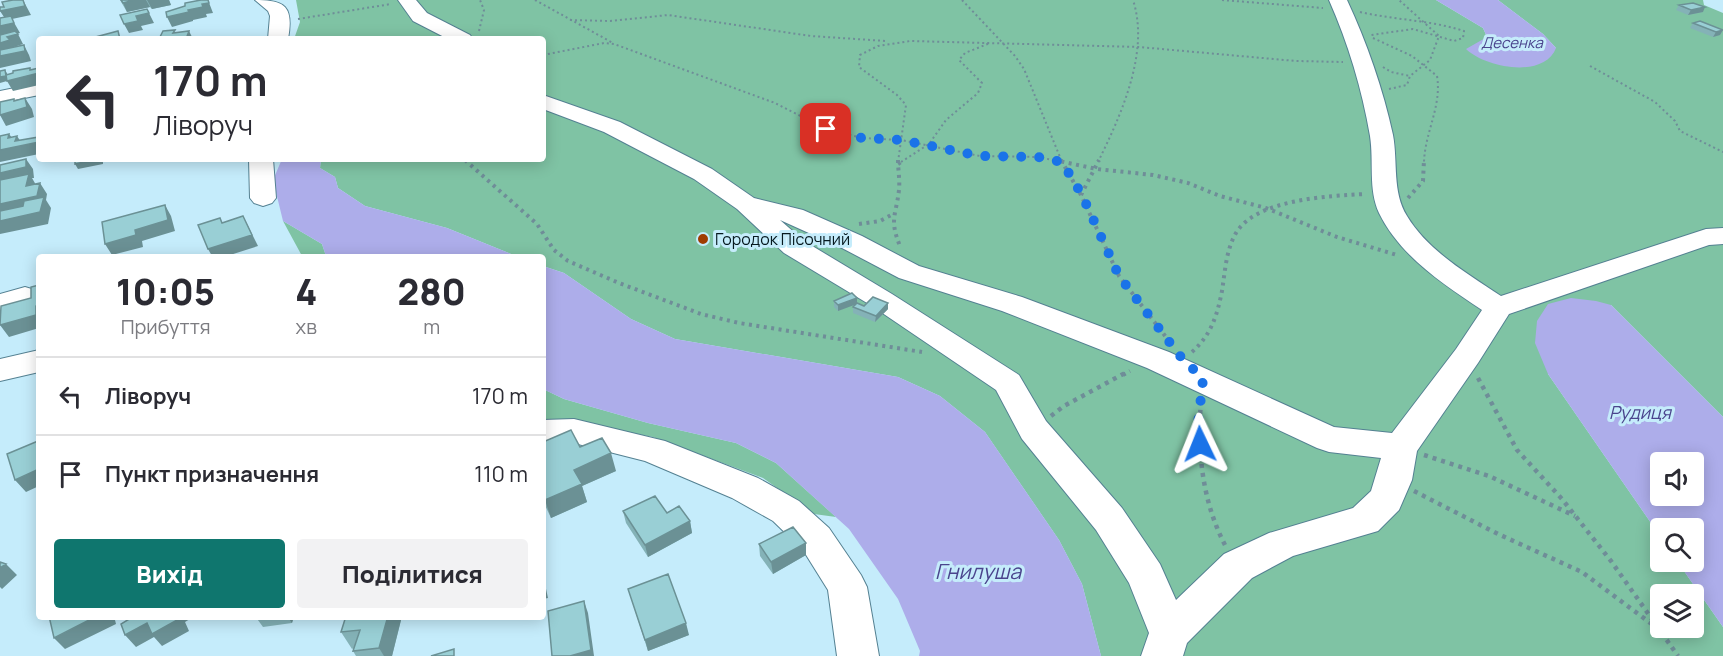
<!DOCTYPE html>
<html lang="uk">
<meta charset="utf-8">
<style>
:root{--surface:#fff;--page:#f2f2f3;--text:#2b2b33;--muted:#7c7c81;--line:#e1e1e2;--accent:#0f766e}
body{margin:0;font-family:Manrope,sans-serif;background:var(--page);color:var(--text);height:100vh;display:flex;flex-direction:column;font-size:22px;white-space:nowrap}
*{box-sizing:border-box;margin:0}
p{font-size:20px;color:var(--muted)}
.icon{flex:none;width:33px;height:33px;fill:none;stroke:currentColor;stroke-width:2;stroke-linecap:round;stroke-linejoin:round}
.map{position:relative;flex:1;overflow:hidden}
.sheet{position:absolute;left:36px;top:254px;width:510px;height:366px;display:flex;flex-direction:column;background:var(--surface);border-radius:6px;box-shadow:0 3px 15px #0003}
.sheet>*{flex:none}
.banner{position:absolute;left:36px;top:36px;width:510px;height:126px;border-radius:6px;box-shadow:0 3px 15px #0003;background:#fff;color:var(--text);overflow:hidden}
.tools{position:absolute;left:1650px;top:452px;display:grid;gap:12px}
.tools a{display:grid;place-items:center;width:54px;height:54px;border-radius:6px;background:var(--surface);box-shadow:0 3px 15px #0003;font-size:30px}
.pin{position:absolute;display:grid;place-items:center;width:51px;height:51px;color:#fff;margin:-26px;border-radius:12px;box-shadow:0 3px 9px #0006}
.me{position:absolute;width:66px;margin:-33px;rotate:358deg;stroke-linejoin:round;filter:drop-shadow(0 0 4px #0008)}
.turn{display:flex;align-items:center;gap:21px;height:126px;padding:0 18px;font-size:27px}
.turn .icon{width:78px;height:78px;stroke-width:2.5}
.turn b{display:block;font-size:42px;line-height:51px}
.eta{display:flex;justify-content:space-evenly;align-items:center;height:102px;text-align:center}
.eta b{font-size:36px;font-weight:800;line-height:42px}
.button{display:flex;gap:12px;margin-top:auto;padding:12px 18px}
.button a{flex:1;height:69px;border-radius:6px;background:var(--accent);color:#fff;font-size:24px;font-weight:800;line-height:69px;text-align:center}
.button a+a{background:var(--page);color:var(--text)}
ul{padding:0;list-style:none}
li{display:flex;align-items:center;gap:18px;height:78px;padding:0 18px;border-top:2px solid var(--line)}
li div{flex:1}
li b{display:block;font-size:22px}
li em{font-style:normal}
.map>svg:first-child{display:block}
.green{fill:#7fc3a4;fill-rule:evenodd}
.water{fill:#adadea;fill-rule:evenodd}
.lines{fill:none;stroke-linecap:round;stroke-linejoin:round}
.minor-casing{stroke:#548192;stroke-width:2}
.path-far2{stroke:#6f8d98;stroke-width:2;stroke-dasharray:2 3;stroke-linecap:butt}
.path-far1{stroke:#6f8d98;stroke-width:4;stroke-dasharray:3 4.5;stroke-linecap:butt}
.path{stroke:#6f8d98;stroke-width:4.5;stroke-dasharray:4 5;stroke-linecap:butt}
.minor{fill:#fff;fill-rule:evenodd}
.wall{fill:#84b2b7}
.shaded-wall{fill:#6b9195}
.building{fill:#99cfd5;stroke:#6b9195;stroke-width:1.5}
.route{stroke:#1a73e8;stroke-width:10;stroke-dasharray:0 18}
.poi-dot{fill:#9f3c00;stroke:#c5ecfb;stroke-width:2}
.labels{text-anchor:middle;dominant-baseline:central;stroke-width:6;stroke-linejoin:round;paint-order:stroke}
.far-water-label{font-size:15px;font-style:italic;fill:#4a448d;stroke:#c5ecfb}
.poi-label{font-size:16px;fill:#06191f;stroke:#c5ecfb;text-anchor:start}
.water-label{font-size:18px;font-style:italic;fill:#4a448d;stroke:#c5ecfb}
.near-water-label{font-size:21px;font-style:italic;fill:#4a448d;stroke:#c5ecfb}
</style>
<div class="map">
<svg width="1723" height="656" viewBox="0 0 1723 656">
<rect width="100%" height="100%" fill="#c5ecfb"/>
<path class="green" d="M296,0H1436L1483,28L1487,37L1556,48L1543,34L1498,0H1703L1704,5L1723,13V417L1611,305L1548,374L1660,536V561H1677L1723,627V656H1101L1082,584L1059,540L985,432L940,396L898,377L675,339L631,319L564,273L543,266V256H516L447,228L365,206L338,188L335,177L320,168L321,159H543V39H294L300,22ZM1660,594H1694V627H1660Z
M283,221L322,244L326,256H302Z
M543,389L564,399L648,423L736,443L776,463L836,517L814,514L763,478L653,437L588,425L543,422Z"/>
<path class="water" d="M1436,0H1498L1543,34L1556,48C1544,79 1486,68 1466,49L1487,37L1483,28Z
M282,159H321L320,168L335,177L338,188L365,206L447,228L516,256H326L322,244L283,221L273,180Z
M543,266L564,273L631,319L675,339L898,377L940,396L985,432L1059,540L1082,584L1101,656H919L920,651L898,599L849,529L776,463L736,443L648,423L564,399L543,389Z
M1571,298L1596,301L1611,305L1723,417V627L1677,561H1694V528H1660V536L1548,374L1535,343L1537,321L1548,304ZM1660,462H1694V495H1660Z"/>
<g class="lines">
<g class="minor-casing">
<path id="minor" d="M255,0C285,0 294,6 288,39H268L270,16L268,11Z
M398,0H416L427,13L470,35L473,39H448L413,21Z
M1329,0H1347C1367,43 1383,89 1393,135C1398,162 1392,192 1407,216C1428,251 1468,274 1501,296L1706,229L1723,228V244L1709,245L1509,314L1478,363L1417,451L1412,480L1399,510L1378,531L1293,556L1252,578L1187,643L1183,656H1141L1149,633L1129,583L1096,530L1022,439L996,390L872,306L784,253L737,209L694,179L604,132L543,109V95L620,122L712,169L754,198L803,210L862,236L919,266L1022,297L1169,352L1334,427L1392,433L1456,349L1482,310C1443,284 1400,256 1379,213C1368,189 1374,162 1370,136C1362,89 1348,43 1329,0ZM780,220L842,248L899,278L1002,311L1147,368L1317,448L1329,452L1381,458L1371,491L1353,508L1269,533L1224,554L1176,600L1160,564L1122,508L1046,421L1019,375L892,294L804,241Z
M39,83V95L0,103V91Z
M249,159H273L276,198L272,203L263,206L254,203L250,198Z
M25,287L35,290L39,297L35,302L0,313V294Z
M39,350V372L0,381V359Z
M574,419L665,441L758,478L799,501L829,528L861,575L867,587L879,656H837L828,590L803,550L773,521L732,498L645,461L574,443L543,444V420Z"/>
</g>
<path class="path-far2" d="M535,0L613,43
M962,0L1015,56L1024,69L1062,162
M1222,0L1323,8
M1360,12C1395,20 1430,20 1464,31L1463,38L1454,41L1413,29L1371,35
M298,19L391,4
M570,20L610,21L668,15L811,36L886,41
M479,31L484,10L480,0
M1373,38L1412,56L1437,76C1442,106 1425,132 1424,162
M543,55L604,43L614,44L775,103L826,129L862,138L901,140L980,156L1038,157L1062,162
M1590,66L1655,102L1675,121L1680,131L1723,152
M1383,67L1391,72L1410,76
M1389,89L1407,85L1410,76L1430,60L1439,36L1399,0
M463,159L466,162
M898,162L906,105L897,95L859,67L860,55L878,46L910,41L1139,47L1296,61L1343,62
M901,162L929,144L946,120L978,93L982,83L959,60L965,53L990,43
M1098,162C1121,115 1150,52 1133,0"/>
<path class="path-far1" d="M465,160L537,224L554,250L568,261L619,283L701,314L739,323L922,352
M898,160C898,170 900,180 899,190C896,216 889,219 900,246
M1054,160L1097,169L1153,175L1188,183L1220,196L1266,208L1337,237L1397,255
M1061,160L1081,195L1119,276L1169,341
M898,164L904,160
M1081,195L1099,160
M1408,198L1423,181L1424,160
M859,224L880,221L893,214
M1192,352C1211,335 1217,316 1222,291C1225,272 1226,250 1236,233C1256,199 1329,196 1365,194
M1123,375L1130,371"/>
<path class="path" d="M1478,378L1517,450L1562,499L1611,561L1678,656
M1201,401C1197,450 1202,501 1225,545
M1051,416L1064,406L1125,373
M1424,455L1489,476L1575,516
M1414,491L1498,534L1582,572L1653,625"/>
<use href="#minor" class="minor"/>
</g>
<path class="wall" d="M120,0H169L171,5L152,9L150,7L127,12Z
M1679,5L1703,12L1688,15L1676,10Z
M1700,21L1720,35L1713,37L1690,28L1693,23Z
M857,298V303L864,306L888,309L875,322L853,313V307L855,304L838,311L834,307V301Z
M543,442L580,447L616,471L582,486L587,502L551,518L543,501Z
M623,511L667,513L690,521L692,533L648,557L626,523Z
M806,543V555L773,574L760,556L759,544Z
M628,589L689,635L648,651Z
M255,616H294L292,623L263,627Z
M346,616H402L392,656H356L353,651L354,648L352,649L341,632Z"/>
<path class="shaded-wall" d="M23,0L31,15L12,19L20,33L0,37V26L6,20L0,11Z
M134,0H146L150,7L127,12L123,3Z
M147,0H169L171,5L152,9Z
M208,0L213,13L206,14L207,17L193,20V21L172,27L167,17L202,4Z
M1705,7L1703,12L1688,15L1691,10Z
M149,13L154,23L141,26L143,30L129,33L124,24L136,16Z
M1723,30L1720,35L1713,37L1716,32Z
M189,31L193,39H186Z
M18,34L23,44L14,47L16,50L0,54V43L7,37Z
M24,45L29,55L31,61L0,68V56Z
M30,68L34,74L39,73V85L13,91L7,81L0,83V77L5,70L8,75L30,70Z
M25,98L32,109L34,117L6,126L0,115L14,101V99L20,109Z
M9,134L17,144L15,141L17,136L23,145L39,142V154L0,162V150L8,138Z
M26,159L33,169L34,178H32L36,185L40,183L47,194L46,200L51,208L48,224L0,234V173Z
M97,159H103V164L78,169L75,164Z
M165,205L171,216L175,231L142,241L143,247L112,255L105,244L135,230Z
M243,216L258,246L227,256H212L208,249Z
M857,298V304L838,311V305Z
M888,303V309L875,322L876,316Z
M39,305V328L9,337L0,325Z
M611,453L616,471L582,486L587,502L551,518L545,500L574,470Z
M39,469V486L26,492L15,480Z
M690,521L692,533L648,557L645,545Z
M806,543V555L773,574L771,562Z
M6,564L17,575L2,589L0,587V568Z
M543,575L548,598L543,599Z
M584,601L588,613L594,656H570Z
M97,616H114L116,624L65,649L54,638Z
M178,616H195L185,622L189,631L162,646L154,637L136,647L125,635L147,623Z
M287,616H294L292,623Z
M388,616H402L392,656H384L379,648Z
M686,623L689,635L648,651L645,640Z"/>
<path class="building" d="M13,0H23L25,6L0,11V7H4L2,2Z
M121,0H134L123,3Z
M201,0H208L209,3L202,4L203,7L188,10L189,12L167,17L166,12L185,6V3Z
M1693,3L1705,7L1691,10L1679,5Z
M147,9L149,13L136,16L138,21L124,24L120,15Z
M11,16L14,23L0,26V18Z
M1700,21L1723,30L1716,32L1693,23Z
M175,30L173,33L189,31L186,39H159L163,31Z
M15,31L18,34L7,37L10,40L0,43V35Z
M118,31L120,39H88Z
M24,45L25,51L0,56V50Z
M30,68V70L39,68V73L7,81L6,75L13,73V71Z
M5,70L6,76L0,77V71Z
M25,98L27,107L0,115V102L14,99V101Z
M9,134L8,138L17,136L15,141L39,137V142L0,150V136Z
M26,159V167L0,173V165Z
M77,159H97L75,164V160Z
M29,174L26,186L40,183L37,196L0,204V180Z
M44,197L40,212L0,221V211L23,206L24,201Z
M165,205L168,220L135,230L136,235L105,244L102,222Z
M243,216L252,235L208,249L198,225L220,218L222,223Z
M39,285V305L36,306V315L0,325L1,306L31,298V287Z
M852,293L857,298L838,305L834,301Z
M873,297L888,303L876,316L853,307L857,303L864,306Z
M571,430L580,447L602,438L611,453L574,470L582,484L545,500L543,496V442Z
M38,441L39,443V469L15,480L7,454Z
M655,496L667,513L679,506L690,521L645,545L623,511Z
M793,527L806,543L771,562L759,544Z
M0,562L6,564L0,568Z
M668,574L686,623L645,640L628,589Z
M584,601L591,650L570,656H552L548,611Z
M49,616H97L54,638Z
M134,616H178L179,619L152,634L147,623L125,635L121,624Z
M346,616H388L379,648L353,651L360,630L341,632Z
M454,649V656H431Z"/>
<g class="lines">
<path class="route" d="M826,129L862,138L901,140L980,156L1038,157L1062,162L1082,195L1119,276L1180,356L1203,379L1198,424L1200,444"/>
</g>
<circle class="poi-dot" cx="703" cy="239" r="6"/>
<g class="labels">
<g class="far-water-label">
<text x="1512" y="42">Десенка</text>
</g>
<g class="poi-label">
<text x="715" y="239">Городок Пісочний</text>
</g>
<g class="water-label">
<text x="1640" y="412">Рудиця</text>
</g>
<g class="near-water-label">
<text x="978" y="571">Гнилуша</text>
</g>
</g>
</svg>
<div class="tools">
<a><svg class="icon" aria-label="sound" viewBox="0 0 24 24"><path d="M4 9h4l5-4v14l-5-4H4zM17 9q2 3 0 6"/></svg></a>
<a><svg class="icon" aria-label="search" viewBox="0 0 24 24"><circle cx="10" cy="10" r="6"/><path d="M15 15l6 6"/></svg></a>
<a><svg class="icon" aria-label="layers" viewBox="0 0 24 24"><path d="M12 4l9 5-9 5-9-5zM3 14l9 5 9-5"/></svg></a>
</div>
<div class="pin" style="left:826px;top:129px;background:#d93025"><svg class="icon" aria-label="arrive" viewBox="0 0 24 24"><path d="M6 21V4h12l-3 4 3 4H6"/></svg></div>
<svg class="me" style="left:1200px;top:444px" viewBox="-20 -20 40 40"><path d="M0-17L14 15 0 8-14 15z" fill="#1a73e8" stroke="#fff" stroke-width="4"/></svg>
<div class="banner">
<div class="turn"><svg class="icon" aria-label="left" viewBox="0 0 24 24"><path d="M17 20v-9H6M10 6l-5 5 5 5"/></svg><div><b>170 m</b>Ліворуч</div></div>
</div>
<section class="sheet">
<div class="eta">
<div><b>10:05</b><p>Прибуття</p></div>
<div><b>4</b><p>хв</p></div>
<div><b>280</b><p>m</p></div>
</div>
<ul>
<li><svg class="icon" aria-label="left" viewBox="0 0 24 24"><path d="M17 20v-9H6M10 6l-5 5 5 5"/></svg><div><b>Ліворуч</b></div><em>170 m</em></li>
<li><svg class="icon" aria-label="arrive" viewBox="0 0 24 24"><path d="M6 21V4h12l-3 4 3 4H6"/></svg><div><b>Пункт призначення</b></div><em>110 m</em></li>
</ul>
<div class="button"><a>Вихід</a><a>Поділитися</a></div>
</section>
</div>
